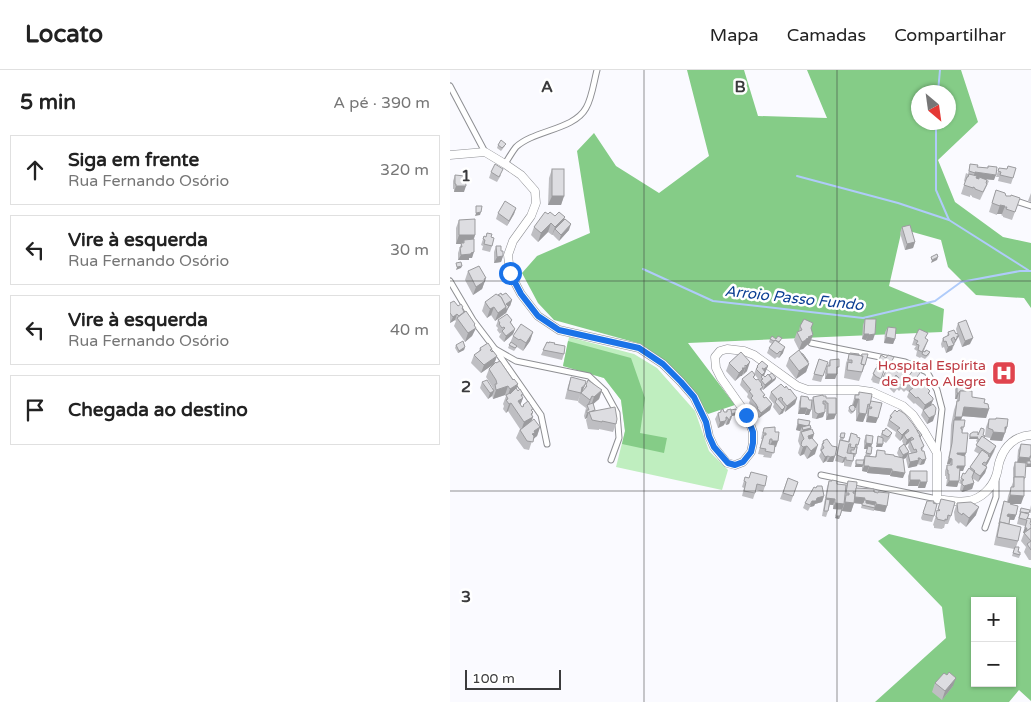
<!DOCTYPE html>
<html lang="pt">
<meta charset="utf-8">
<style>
body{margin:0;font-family:"Varela Round",sans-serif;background:#f6f6f6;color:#222}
.controls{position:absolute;right:15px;bottom:15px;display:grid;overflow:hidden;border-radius:0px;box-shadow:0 1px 4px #0004}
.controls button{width:45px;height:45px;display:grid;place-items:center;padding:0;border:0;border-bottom:1px solid #e0e0e0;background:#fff;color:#222;font:25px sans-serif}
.compass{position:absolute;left:461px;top:15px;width:45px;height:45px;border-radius:50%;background:#fff;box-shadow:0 1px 4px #0004;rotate:151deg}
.scale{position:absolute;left:15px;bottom:12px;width:96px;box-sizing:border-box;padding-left:5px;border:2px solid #3b3b3d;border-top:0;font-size:14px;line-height:18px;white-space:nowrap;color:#3b3b3d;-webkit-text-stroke:4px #fff;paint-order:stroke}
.stop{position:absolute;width:15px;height:15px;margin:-11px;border:4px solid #1a73e8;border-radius:50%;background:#fff}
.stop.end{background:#1a73e8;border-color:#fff;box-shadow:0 1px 5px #0008}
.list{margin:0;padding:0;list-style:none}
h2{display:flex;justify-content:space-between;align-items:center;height:65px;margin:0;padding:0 20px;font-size:21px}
h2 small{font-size:16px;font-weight:400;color:#767676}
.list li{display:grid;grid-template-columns:32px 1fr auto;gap:15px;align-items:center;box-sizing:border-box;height:70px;margin:0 10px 10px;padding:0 10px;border:1px solid #e0e0e0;border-radius:0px}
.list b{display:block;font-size:19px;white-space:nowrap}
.list p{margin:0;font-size:16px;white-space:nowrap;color:#767676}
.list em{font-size:16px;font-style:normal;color:#767676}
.icon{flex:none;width:28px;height:28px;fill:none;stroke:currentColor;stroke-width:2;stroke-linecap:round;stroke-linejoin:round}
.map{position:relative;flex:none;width:581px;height:632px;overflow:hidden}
header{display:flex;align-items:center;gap:30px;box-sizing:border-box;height:70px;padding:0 25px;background:#fff;border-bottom:1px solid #e0e0e0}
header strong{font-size:24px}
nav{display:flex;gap:28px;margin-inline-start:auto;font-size:18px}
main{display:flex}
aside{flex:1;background:#fff}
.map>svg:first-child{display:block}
.green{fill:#bfeebf}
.forest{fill:#85cc87;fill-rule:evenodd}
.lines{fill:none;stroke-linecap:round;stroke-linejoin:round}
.stream{stroke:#afcbfa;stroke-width:2}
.street-casing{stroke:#8e8f93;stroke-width:7}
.secondary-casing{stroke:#8e8f93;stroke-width:9}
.street{stroke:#fff;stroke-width:5}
.secondary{stroke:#fff;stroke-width:8}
.wall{fill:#bebec2;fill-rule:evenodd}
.shaded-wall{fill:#9b9b9e}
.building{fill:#dddde1;stroke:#9b9b9e;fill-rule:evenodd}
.route{stroke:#1a73e8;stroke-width:6}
.grid{fill:none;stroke:#3b3b3d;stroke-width:1;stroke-opacity:0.55}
.labels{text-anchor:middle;stroke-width:5;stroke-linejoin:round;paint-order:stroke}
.health-label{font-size:14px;fill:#be3a42;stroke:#fff;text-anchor:end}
.water-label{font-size:15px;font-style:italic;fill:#0b3e93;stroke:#fff}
.grid-label{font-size:16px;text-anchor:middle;font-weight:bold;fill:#3b3b3d;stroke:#fff;stroke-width:5;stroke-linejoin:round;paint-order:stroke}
</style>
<header>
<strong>Locato</strong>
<nav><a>Mapa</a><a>Camadas</a><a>Compartilhar</a></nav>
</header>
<main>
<aside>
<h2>5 min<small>A pé · 390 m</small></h2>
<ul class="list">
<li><svg class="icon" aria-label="ahead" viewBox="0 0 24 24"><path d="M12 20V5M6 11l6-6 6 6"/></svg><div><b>Siga em frente</b><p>Rua Fernando Osório</p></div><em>320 m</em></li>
<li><svg class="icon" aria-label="left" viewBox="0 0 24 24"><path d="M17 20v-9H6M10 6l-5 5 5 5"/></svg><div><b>Vire à esquerda</b><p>Rua Fernando Osório</p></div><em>30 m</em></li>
<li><svg class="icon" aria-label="left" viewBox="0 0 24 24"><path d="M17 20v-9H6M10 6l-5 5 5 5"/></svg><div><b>Vire à esquerda</b><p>Rua Fernando Osório</p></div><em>40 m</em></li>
<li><svg class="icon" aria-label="arrive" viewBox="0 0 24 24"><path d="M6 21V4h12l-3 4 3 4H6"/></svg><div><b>Chegada ao destino</b></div></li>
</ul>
</aside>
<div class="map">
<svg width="581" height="632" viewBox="0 0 581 632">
<rect width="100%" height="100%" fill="#fafaff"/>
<!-- green -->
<polygon class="green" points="119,267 184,284 207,298 245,341 259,381 278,400 272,420 166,397 175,361 171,330 154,308 113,296"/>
<!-- forest -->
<g class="forest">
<path d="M 237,0 L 294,0 L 308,46 L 377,48 L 357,0 L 511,0 L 528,52 L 488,90 L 505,132 L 553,167 L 581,173 L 581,238 L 574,228 L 526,225 L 498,197 L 491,170 L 452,159 L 439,216 L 494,239 L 492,262 L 238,273 L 285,335 L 258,344 L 216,292 L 191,274 L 104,250 L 88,233 L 72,203 L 87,186 L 140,163 L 127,81 L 144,63 L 166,96 L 209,123 L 259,86 ZM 468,22 L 498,22 L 498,52 L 468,52 Z"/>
<polygon points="118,271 181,288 195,328 190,363 217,368 214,383 172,374 175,361 171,330 154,308 113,296"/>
<path d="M 439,464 L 581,498 L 581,631 L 569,620 L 559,632 L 425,632 L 496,568 L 492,537 L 428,471 ZM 525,531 L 562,531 L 562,613 L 525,613 Z"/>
</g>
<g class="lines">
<!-- stream -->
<g class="stream">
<polyline points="488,22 490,0"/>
<polyline points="486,52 486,120 499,150"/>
<polyline points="347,106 448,133 499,150 578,200"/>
<polyline points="193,199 263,231 413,248 485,231 511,212 570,201 581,201"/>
</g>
<defs>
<g id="street">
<polyline points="0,16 35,82"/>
<path d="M 55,94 C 58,89 62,82 66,77 C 84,60 124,60 136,38 C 142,28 144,11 147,0"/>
<polyline points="563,130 581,136"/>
<polyline points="0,211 23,250 45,279 91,345 97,374"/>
<polyline points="361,273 455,292 477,302 487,320 492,339 487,383"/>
<polyline points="45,279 66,291 139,306 155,321 167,343 169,368 161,390"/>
<polyline points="371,405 487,429"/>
<polyline points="535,458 546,427 546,409"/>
</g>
<path id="secondary" d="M 0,85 L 35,82 L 55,94 L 71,105 L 85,121 L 86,133 L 81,146 L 63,171 L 58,185 L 60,203 L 71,224 L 88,246 L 109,260 L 189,278 L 213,294 L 231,312 L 244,327 L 256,352 L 259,366 L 264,377 L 277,393 L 285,395 L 293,392 L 301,382 L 303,373 L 303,362 L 297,345 L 271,308 L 266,298 L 265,287 L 270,281 L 277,279 L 294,281 L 304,285 L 347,316 L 358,320 L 408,320 L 422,322 L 453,336 L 463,345 L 474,361 L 487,383 L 487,429 C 497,430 509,433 518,431 C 531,429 542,418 546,406 C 548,401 548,395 550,390 C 555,375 566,366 581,365"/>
</defs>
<!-- street casing -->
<use href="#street" class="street-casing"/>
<!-- secondary casing -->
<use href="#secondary" class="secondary-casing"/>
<!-- street -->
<use href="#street" class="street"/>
<!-- secondary -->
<use href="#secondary" class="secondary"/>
</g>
<!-- wall -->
<g class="wall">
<polygon points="48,75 55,76 51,81 47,78"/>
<polygon points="520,94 527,97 538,98 538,96 544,110 535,109 539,111 530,130 522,127 522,126 520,125 520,127 511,124 515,112 514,111 516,103 518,104"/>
<polygon points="549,98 563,108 561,114 548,111 549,107 546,107"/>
<polygon points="102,99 114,126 111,135 98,135 99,108"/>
<polygon points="41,102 51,105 47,112 39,108"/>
<polygon points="5,105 14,122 4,122 4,119 3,119 3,111"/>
<polygon points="546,120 556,126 570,128 562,150 553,147 553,146 551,145 552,144 547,144 547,145 539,142"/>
<polygon points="581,123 581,132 578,131"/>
<polygon points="66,138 64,144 57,156 46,149 48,143"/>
<polygon points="105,146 115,147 114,149 119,160 109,171 103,165 102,165 98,162 88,172 81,165 84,157"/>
<polygon points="9,150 25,165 24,169 22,188 19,188 19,190 8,190 8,183 11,174 6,174 6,158"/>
<polygon points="452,157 465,172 463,178 455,180 450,163"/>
<polygon points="37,163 41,167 42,176 40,182 32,180 33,176 31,175 34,166 36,167"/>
<polygon points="46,176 51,181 53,186 51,192 44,193 44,182"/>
<polygon points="18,201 36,208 32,219 23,225 15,210"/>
<polygon points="48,225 52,225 62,230 60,236 58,237 56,243 45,251 41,245 37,248 32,241 35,232"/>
<polygon points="0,233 8,236 12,239 26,258 22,266 15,272 4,256 6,251 5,250 0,253"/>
<polygon points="415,249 423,270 416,271 416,270 412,269 413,255"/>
<polygon points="48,250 62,250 61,253 65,259 63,264 54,272 49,267 51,263 50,264 47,260 48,258 46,256"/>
<polygon points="508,253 520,274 512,277 508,266 502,280 496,283 494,277 492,278 491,274 493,268 497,266 498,262 506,264 507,263 506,259"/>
<polygon points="350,256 361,260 360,273 357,275 353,279 349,280 344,270 347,262 349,261"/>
<polygon points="438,257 445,269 443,274 434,273 435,262"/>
<polygon points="83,262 80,271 73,281 67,277 64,281 58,278 63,266"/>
<polygon points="332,268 329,273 333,283 329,288 327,287 325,289 317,283 319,278 322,274 319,272 320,269"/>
<polygon points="464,269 476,269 478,270 474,281 480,282 479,285 475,289 471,287 470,288 466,286 467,281 464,279 466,276 462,275"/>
<polygon points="97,272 104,274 114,284 112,290 91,285"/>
<polygon points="6,275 15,277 14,280 8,283 5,278"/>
<polygon points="30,278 41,281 47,286 44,294 66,319 73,328 70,335 72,337 73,335 83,342 82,345 83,347 81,351 90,357 87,366 83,368 79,380 74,379 66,368 70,359 58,341 56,343 53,339 54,336 53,334 56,326 55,325 43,329 42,325 42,326 38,329 30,318 32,312 43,319 43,318 36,307 39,299 42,295 31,303 21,293 24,285 29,281"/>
<polygon points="291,282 297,301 285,311 276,301 279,293"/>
<polygon points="400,283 409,285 415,295 409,311 394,308 396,293"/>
<polygon points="431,285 442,292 439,297 448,302 456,305 458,307 468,308 480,321 479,324 483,330 481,335 483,351 477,354 471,345 473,340 465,333 464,334 457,327 459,322 456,320 454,322 451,319 449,321 447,319 444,323 439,318 439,317 431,312 436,301 434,300 429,314 422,312 423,311 421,310"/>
<polygon points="339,288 358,292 359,294 356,302 346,309 336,296"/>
<polygon points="369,289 373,306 371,312 362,310"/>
<polygon points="380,290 387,302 385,309 375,309 375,302"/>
<path d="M 307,296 L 318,296 L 314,305 L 315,307 L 319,305 L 326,308 L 325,310 L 313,320 L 312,319 L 312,321 L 314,327 L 322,334 L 320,340 L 309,348 L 305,344 L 306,343 L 304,340 L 299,333 L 300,330 L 297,327 L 298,324 L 290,315 L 292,309 L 304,304 ZM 305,305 L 310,311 L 306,310 L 304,308 Z"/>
<polygon points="121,307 133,321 136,315 152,320 149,329 143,334 145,340 166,354 163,362 149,359 149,360 138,359 136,350 137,348 135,349 134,346 136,338 128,332 130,325 128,331 115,329 118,316"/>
<polygon points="507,314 522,327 534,333 539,339 536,348 512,346 511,350 514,357 512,363 515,386 513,401 510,401 509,411 507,417 496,416 497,409 496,409 496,406 495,406 495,401 497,395 500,395 500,394 497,394 500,379 501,355 504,340 506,334 507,329 505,329 505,319"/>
<polygon points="335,318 347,328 345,334 335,342 334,340 333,343 329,345 323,337 324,334 319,328 321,322"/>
<polygon points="409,322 421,331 426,353 416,352 417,342 413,352 406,351 406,338 405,338 404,342 401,344 398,341 400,336 402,335 405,325 408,325"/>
<polygon points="351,326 359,330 362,330 363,327 373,326 376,328 386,344 384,349 376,350 376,339 375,339 373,347 366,349 362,348 362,336 359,345 355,345 355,344 348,344 349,332"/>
<polygon points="271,340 274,342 276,342 277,340 281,340 286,345 282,346 279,354 276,355 275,353 273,356 268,358 265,349 268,343 270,343"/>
<polygon points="440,346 463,355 471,368 470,368 474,376 472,381 476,389 474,394 470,395 467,394 467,396 458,398 456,389 458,384 461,383 458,377 459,373 455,376 459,382 456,388 453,389 453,408 440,406 440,405 417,403 417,402 412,401 412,397 405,397 406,390 413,390 415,386 417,379 414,379 414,371 416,365 422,374 421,377 421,384 420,386 425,387 427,380 435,384 449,387 447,383 449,378 454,375 452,371 453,368 450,371 445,366 446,362 437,356"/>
<polygon points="348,349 359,355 361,359 364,364 363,368 365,384 357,389 354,384 350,386 348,383 350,376 348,371 350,361 346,360"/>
<polygon points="539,349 557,357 552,371 540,370 540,368 535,367 535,368 546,376 544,382 536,396 537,397 535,403 528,412 522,408 524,413 522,419 512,422 510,420 511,414 509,413 513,403 515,404 519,399 529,384 524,381 528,373 526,371 527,369 519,369 520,364 533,365 535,366 536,357"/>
<polygon points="325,357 326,377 325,377 321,388 313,387 314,385 308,384 312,369 311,369 312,364 314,358"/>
<polygon points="433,360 442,363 440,368 436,373 433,371 432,377 426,377 428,366 430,367"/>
<polygon points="391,363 394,368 393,370 398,371 401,363 407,367 408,375 406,384 405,387 404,387 401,397 394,396 394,392 392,393 385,391"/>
<polygon points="373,371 385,386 383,392 377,392 376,391 373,393 369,386 371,382 370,380"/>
<polygon points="571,374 581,375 576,397 571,434 560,434 566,445 564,450 560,450 559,454 568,471 566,477 570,485 569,488 562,486 564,479 544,475 552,437 554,431 557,432 558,426 563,412 563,398 565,392 567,393 568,380"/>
<polygon points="460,401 477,412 475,418 468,418 468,416 458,416 458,406"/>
<polygon points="301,402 315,416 313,422 306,420 303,429 292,426 294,418 292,417 295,407 299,408"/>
<polygon points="338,408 348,412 341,432 330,429"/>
<polygon points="379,411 387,414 396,415 398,411 406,418 424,422 437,436 435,442 424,440 424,441 411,438 412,434 404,433 401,442 392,441 389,449 385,448 387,439 383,439 383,435 380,435 376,447 372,446 377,417"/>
<polygon points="374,426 372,432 365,434 364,436 360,437 358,441 353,438 355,433"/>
<polygon points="491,429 501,446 498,454 495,454 494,458 493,458 492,459 484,458 484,456 483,455"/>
<polygon points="477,431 484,446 482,452 472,450 471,448"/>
<polygon points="507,433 526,445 516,457 510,452 509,454 505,450 504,442"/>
<polygon points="581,435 581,443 579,442 577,449 581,455 581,490 579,490 574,482 576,477 571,471 574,463 573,463 575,456 567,454 570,441 580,440"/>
<polygon points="497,605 503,616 492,630 482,622 485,613"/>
</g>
<!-- shaded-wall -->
<g class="shaded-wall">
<polygon points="525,102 546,105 544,110 523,108"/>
<polygon points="6,116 16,116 14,122 4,122"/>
<polygon points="102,126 114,126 111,135 98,135"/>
<polygon points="550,135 555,136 552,144 547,144"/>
<polygon points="66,138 64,144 57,156 59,151"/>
<polygon points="31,142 30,145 25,146 26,143"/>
<polygon points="115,147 112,155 105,159 102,165 105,157"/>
<polygon points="101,153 98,162 88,172 91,163"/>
<polygon points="121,154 119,160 109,171 111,165"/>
<polygon points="9,165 25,165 22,173 14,170 13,174 6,174"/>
<polygon points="465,172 463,178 455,180 457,174"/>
<polygon points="24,182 22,188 19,188 19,190 8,190 11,185"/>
<polygon points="53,186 51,192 44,193 47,187"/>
<polygon points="488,187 487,190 481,193 482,190"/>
<polygon points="12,196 11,198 6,200 7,197"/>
<polygon points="36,208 32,219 23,225 26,217"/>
<polygon points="62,230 60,236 56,239 53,245 45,251 48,243 56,234"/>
<polygon points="44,237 41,245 37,248 40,239"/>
<polygon points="59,237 56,243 53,245 55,240"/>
<polygon points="7,244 5,250 0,253 3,247"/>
<polygon points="25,254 24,259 26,258 22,266 15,272 18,263"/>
<polygon points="65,259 63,264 54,272 56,266"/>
<polygon points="83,262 80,271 73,281 76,273"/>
<polygon points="414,264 419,264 416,270 412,269"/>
<polygon points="425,264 423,270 416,271 418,265"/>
<polygon points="363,265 360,273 357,275 353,279 349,280 352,272 358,267"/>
<polygon points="507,266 509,266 506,271 503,275 502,280 496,283 498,277 503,275"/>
<polygon points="436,267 445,269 443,274 434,273"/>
<polygon points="523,268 520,274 512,277 515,271"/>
<polygon points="15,277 14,280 8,283 9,281"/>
<polygon points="335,277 333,283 329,288 331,282"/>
<polygon points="47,286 44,294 31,303 34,295"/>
<polygon points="300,292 297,301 293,305 296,296"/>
<polygon points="359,294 356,302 346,309 349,301"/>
<polygon points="318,296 313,308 311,307 314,299"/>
<polygon points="292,298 295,298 292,306 290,306 285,311 289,303"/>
<polygon points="377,304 387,304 385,309 375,309"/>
<polygon points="326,308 325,310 313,320 315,315 322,309"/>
<polygon points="68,314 65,323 57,328 60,319"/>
<polygon points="134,315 135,315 132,323 131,323 130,325 132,317"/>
<polygon points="58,316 55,325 43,329 46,320"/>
<polygon points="152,320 149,329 141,336 144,327"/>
<polygon points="44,321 42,326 38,329 40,323"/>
<polygon points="507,323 509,323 507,329 505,329"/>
<polygon points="73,324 71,329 73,328 70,336 65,340 71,325"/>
<polygon points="142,326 139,335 137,336"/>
<polygon points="347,328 345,334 335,342 337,336"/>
<polygon points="405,329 409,329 406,338 402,338"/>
<polygon points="483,330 481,335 473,341 475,335"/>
<polygon points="61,333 58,341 56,343 59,334"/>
<polygon points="322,334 320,340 309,348 311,343"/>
<polygon points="335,337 333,343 329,345 332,340"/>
<polygon points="514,337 539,339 536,348 511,346"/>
<polygon points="350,338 357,338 355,344 348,344"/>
<polygon points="357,339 361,340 359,345 355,345"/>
<polygon points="83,342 81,348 83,347 80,355 71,361 74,352 81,344"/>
<polygon points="139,342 137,348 135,349 137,343"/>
<polygon points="287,342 286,345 282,346 279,354 276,355 280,344"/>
<polygon points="375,342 373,347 366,349 368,344"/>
<polygon points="409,343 416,344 413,352 406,351"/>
<polygon points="378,344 386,344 384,349 376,350"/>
<polygon points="485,345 483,351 477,354 479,348"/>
<polygon points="418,346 428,348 426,353 416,352"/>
<polygon points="276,347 277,347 274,355 268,358 270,352"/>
<polygon points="505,347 512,347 509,356 504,350"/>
<polygon points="348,354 359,356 361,358 358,366 352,364 353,360 352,357 350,361 346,360"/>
<polygon points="90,357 87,366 80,372 84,361"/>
<polygon points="555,357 557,357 552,371 540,370 543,362"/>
<polygon points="458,359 456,364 454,365 453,368 450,371 452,365"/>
<polygon points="364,364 361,372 355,375 358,366"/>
<polygon points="462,367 460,372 460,371 459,373 455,376 457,370"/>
<polygon points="520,367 528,367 527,369 519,369"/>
<polygon points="322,371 328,371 326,377 320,376"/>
<polygon points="416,373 422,374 420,379 414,379"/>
<polygon points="427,374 433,374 432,377 426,377"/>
<polygon points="368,375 365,384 357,389 361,381"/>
<polygon points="357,376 354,384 350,386 353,377"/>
<polygon points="546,376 538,393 534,399 540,384"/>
<polygon points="459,382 456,388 451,390 453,385"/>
<polygon points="507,383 516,383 514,389 505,388"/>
<polygon points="378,386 376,391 373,393 375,387"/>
<polygon points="385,386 383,392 377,392 380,387"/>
<polygon points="581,386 580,392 577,391 576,394 567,393 569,387"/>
<polygon points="396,387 394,392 392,393 394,388"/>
<polygon points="470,388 467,396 458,398 460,392"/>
<polygon points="499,388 502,389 500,394 497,394"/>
<polygon points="476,389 474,394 470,395 472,390"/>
<polygon points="406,394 413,395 412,397 405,397"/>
<polygon points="577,394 581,394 581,397 576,397"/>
<polygon points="414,396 419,396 417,402 412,401"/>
<polygon points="507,396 515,396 513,401 505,401"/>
<polygon points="419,397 442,399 440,405 417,403"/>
<polygon points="537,397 535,403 528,412 530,406"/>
<polygon points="442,401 455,403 453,408 440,406"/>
<polygon points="460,410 470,410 468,416 458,416"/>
<polygon points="499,411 509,411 507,417 496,416"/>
<polygon points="470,412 477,412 475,418 468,418"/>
<polygon points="524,413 522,419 512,422 514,416"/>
<polygon points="560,425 574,426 571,434 557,434"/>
<polygon points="374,426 372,432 365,434 364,436 360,437 362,431 367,428"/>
<polygon points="404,427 415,428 413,434 402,433"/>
<polygon points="376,428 385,429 383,435 375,434 376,429 374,434"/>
<polygon points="414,430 426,432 424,438 413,435"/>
<polygon points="395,432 404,433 401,442 392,441"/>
<polygon points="385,433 394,434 392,440 383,439"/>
<polygon points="426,434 437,436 435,442 424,440"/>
<polygon points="529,437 526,445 516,457 519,448"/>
<polygon points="558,444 566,445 564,450 555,449"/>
<polygon points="386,446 390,446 389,449 385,448"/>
<polygon points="575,458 577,458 575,463 573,463"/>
<polygon points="506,608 503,616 492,630 495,621"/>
</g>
<!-- building -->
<g class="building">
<polygon points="51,70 56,74 52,78 48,75"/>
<polygon points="45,94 53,99 49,107 41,102"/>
<polygon points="520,94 528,95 527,97 538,98 538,96 547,97 546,105 525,102 525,103 519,101"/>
<polygon points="558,96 566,98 563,108 550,105 551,102 548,101 549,98 557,99"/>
<rect x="102" y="99" width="12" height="27"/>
<polygon points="519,104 527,106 526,108 529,109 529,107 537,110 536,113 537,114 533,122 525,119 525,118 523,117 523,118 514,115 517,107 518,107"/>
<polygon points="5,105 15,106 16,116 6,116 6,114 5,114"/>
<polygon points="546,120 555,123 556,126 561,126 561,125 570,128 565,142 556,139 557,137 554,137 555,136 550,135 550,136 542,133"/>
<polygon points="55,131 66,138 59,151 48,143"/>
<polygon points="26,136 32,136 31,142 26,143"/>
<polygon points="95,142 98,144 100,142 105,146 109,142 115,147 105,157 101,153 91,163 84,157"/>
<polygon points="25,149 25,165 9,165 9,150"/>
<polygon points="115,149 121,154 111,165 105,159"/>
<polygon points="460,155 465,172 457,174 452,157"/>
<polygon points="37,163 42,164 41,167 44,168 42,176 34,174 35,170 33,169 34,166 36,167"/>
<polygon points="24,169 24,182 21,183 21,184 11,185 10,177 12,177 11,173 14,173 14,170"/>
<polygon points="46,176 51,176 51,181 53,181 53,186 47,187"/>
<polygon points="487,184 488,187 482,190 481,187"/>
<polygon points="11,192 12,196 7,197 6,193"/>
<polygon points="29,196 36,208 34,209 35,211 26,217 18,201"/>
<polygon points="51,223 52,225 56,223 62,230 56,234 59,237 55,240 56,237 51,227 48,225"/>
<polygon points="46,224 51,227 56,237 48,243 44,237 40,239 35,232"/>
<polygon points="4,231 8,236 11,234 13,237 12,238 14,242 9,246 7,244 3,247 0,243 0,233"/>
<polygon points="16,241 25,254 24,255 26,258 18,263 7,248"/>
<polygon points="57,244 62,250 60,252 65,259 56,266 52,261 55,258 54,257 52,258 49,254 50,253 48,250"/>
<polygon points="354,249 363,253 361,258 363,265 358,267 359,268 356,269 356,270 352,272 347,262 352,260 350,256"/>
<polygon points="415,249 426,249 425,264 418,265 419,264 414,264"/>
<polygon points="516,250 523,268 515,271 508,253"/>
<polygon points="71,254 83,262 76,273 70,269 69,270 63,266"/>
<polygon points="438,257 446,258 445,269 436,267"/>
<polygon points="469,259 478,263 475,268 478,270 472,282 468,280 469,275 466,274 468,271 464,269"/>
<polygon points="504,260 506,264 507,263 509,266 507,266 507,268 505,270 504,267 501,269 504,275 498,277 496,271 494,272 493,268 499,265 498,262"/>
<polygon points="322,266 326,269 328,266 332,268 329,272 325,270 324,271 320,269"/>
<polygon points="325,270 335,277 331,282 330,281 327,284 319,278"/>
<polygon points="13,271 15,277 9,281 6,275"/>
<polygon points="61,272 67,276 65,278 59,275"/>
<polygon points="97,272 99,273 99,272 105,273 104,274 115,276 114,284 93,280"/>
<polygon points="38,273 42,279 40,280 42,282 43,281 47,286 34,295 24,285 31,280 30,278"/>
<polygon points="349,280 359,294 349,301 339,288"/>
<polygon points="476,280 480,282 476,286 472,284 473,281 475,282"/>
<polygon points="291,282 300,292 296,296 295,295 295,298 292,298 293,299 289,303 279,293"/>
<polygon points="351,283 353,284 358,291 358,292"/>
<polygon points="400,283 409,284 409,285 399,284"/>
<polygon points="399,284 413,286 411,294 414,295 412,302 397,300 398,292 402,293 402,290 398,290"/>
<polygon points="412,284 418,284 415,295 411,294 413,286 411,286"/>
<polygon points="431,285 436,288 438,285 444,287 439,296 436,295 431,309 425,306 425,305 423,304 426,298 428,299 429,295 427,295"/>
<polygon points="369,289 378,292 373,306 364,304"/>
<polygon points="389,289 389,297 387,297 387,304 377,304 377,296 380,296 380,290"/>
<polygon points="50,291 63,310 64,309 68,314 60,319 58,316 46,320 45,314 47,314 46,310 39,299 46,292 46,293"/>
<polygon points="312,291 318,296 314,299 312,298 315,302 312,305 306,299 308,297 307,296"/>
<path d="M 438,297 L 448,302 L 450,299 L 458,307 L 464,299 L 470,303 L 467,307 L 470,310 L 472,308 L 477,311 L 479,316 L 477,318 L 480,321 L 478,323 L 483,328 L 483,330 L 475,335 L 468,327 L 466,328 L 459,321 L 463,318 L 458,314 L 456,316 L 453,313 L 451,315 L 449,314 L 446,317 L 441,312 L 442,312 L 433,307 ZM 446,305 L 449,308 L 447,310 L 444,308 Z"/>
<polygon points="451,298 457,303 456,304 451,300"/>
<polygon points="302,301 305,305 303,307 306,310 308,309 312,314 311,315 313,317 310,319 315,325 313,326 314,328 316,327 322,334 311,343 307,338 308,338 306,334 301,328 303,326 299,321 301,320 292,309"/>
<polygon points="322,303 326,308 321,311 322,309 319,305"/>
<polygon points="318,304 322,309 315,315 311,310 313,309 311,307 313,305 315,307"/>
<polygon points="121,307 136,311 135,315 134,315 134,317 132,317 131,323 118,320"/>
<polygon points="37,310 44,321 40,323 32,312"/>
<polygon points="138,310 152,320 144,327 142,326 140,330 131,323 137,316 136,315"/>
<polygon points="515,313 515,321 510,321 509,323 507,323 507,314"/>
<polygon points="331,314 335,318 336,316 339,320 340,319 347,328 337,336 332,330 333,329 331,327 328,329 335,337 332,340 325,332 327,329 321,322"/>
<polygon points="66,318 68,321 70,319 73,324 71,325 73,328 68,331 72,337 74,336 73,335 78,331 83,339 81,340 83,342 81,344 83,347 74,352 61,333 59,334 56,330 58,329 56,325 60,323 60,324"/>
<polygon points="510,321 522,321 522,327 535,329 534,333 538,334 539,339 514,337 512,347 505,347 507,331 509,331"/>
<polygon points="409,322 422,324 420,335 418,334 416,344 409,343 409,329 405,329 405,325 409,325"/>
<polygon points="373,325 373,326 376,326 376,328 386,328 386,344 378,344 378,333 376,333 376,331 373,331 373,334 375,334 375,342 368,344 365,342 363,327"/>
<polygon points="351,326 358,327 359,330 362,330 361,340 357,339 357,338 350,338"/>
<polygon points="421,331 432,333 428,348 418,346 419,338 421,339 422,337 419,337"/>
<polygon points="143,333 145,340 137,343 137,340 139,340 137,335"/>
<polygon points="483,334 486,338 485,345 479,348 473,340"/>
<polygon points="403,335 405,337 405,340 402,342 399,338 400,336"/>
<polygon points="165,337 167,349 166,354 152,351 152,352 142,350 139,342"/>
<polygon points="273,339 274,342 277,342 277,340 281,339 282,346 280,347 281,349 278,349 277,347 276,347 276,350 275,351 270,352 268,343 271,342 271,340"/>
<polygon points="286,339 287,342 282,344 281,340"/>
<polygon points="445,340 447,342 449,340 455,344 463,354 470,365 469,365 474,376 471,378 472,381 474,381 476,389 472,390 470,388 468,388 469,390 460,392 458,384 467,382 466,379 464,380 460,371 464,369 462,367 457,370 454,365 459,361 458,359 452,365 447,360 450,358 439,350 442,347 440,346"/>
<polygon points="546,348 558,349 557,357 555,357 555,363 543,362 543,360 538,358 539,349 546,349"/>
<polygon points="84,349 90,357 84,361 85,363 82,364 84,366 83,372 77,371 70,360"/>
<polygon points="348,349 360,351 359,355 357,356 348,354"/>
<polygon points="504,350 515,350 514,357 511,357 511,359 512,359 512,363 518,363 516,383 507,383 507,384 515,386 515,396 507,396 507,398 510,398 509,411 499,411 499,404 498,404 498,400 497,400 497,395 502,395 502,389 499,388 502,373"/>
<polygon points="360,355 361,358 353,360 352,357"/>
<polygon points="325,357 325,362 329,362 328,371 322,371 322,369 320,369 319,374 325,375 324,383 315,381 316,379 310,378 314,365 316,365 316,363 313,363 314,358"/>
<polygon points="436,358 442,363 438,367 432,364 433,360 434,361"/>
<polygon points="531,358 534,359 534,361 533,365 535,366 534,368 532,366 530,370 527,368 528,367 520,367 520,364 523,362 528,362 528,365"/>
<polygon points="362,359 364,364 358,366 359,369 362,368 368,375 361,381 357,376 353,377 351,375 352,371 354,369 351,362"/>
<polygon points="468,360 472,365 470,367 470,365 467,361"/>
<polygon points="391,363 395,363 394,368 390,367"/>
<polygon points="401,363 407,365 407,367 410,368 408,375 406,374 405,378 400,377 401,374 399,374 397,383 404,384 403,391 396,390 396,387 394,388 387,385 390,370 399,372"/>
<polygon points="416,365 423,366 422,374 416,373"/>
<polygon points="428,366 433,368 433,374 427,374"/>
<polygon points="532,366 546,376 540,384 526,375"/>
<polygon points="377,369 382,376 387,377 385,386 380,387 378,386 375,387 371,380 374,378 372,374 374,373 373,371"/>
<polygon points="454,374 459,382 453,385 449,378"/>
<polygon points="571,374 581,375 581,386 580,386 580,388 569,387"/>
<polygon points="418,376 422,377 421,384 416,383"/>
<polygon points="405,377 407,377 406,384 401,383 401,380 404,380"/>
<polygon points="427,380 435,381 435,384 444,385 444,386 453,388 455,403 442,401 442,399 419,397 419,396 414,396 415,386 426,387"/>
<polygon points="532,380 539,385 538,386 540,387 536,393 534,392 532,394 537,397 530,406 524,402 522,407 524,413 514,416 512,414 512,411 514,410 511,408 513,403 515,404 519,398 524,402 525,401 520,397"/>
<polygon points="406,390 414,390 413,395 406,394"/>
<rect x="577" y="391" width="4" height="3"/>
<polygon points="565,392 576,393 575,408 574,408 574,407 565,407"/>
<polygon points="460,401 477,401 477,412 470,412 470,410 460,410"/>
<polygon points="301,402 317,406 315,416 307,414 305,423 294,421 296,412 294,411 295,407 299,408"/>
<polygon points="564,407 574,407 574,426 560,425 561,417 564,417"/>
<polygon points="338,408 348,412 343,426 333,423"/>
<polygon points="382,410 387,411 387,414 396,415 394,434 385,433 385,429 376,428 379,411 382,411"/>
<polygon points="398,411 407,412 406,422 403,422 403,423 405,424 404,433 395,432 396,425 399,425 399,423 396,423"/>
<polygon points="367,416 372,416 374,426 367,428 366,431 362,431 360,435 355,433 364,417 366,418"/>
<polygon points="406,418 424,419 424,422 428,423 428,422 439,423 437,436 426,434 426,432 414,430 415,428 405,427"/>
<polygon points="376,429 380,430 378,441 374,441"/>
<polygon points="491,429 505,432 501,446 498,445 497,450 495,449 495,451 487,449 487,447 486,447 487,440 489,441 490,440 488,439"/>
<polygon points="414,430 416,430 416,433 425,435 425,438 412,435 412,433 413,433"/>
<polygon points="477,431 484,431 483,433 487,434 484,446 474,444 473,443"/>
<polygon points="554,431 561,433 560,434 568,436 566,445 558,444 557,446 560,447 559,454 550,452 550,454 549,454"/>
<polygon points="521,432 529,437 519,448 513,443 512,445 508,442 507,433"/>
<polygon points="571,438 580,440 579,443 570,442"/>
<polygon points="387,439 392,439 390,446 386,446"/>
<polygon points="571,442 579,444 577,449 577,448 581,449 580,454 581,455 581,458 578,460 576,460 577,458 575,458 577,450 569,448"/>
<polygon points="550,452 571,457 568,471 547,467"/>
<polygon points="581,458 581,480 577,474 581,471 574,463"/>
<polygon points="565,477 569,477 568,482 570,482 570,485 563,483"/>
<polygon points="499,602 506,608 495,621 485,613 494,603 497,605"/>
</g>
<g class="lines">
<!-- route -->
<polyline class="route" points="60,203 71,224 88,246 109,260 189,278 213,294 231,312 244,327 256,352 259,366 264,377 278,393 285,395 293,392 301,382 303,373 303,362 296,345"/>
</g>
<!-- grid -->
<path class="grid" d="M 194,0 L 194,632M 387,0 L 387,632M 0,211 L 581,211M 0,421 L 581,421"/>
<!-- icons -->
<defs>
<symbol id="hospital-square" viewBox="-11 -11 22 22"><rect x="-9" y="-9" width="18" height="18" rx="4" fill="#e0444e" stroke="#fff"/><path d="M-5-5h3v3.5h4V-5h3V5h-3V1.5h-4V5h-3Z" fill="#fff"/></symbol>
</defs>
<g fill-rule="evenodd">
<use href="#hospital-square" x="540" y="289" width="28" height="28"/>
</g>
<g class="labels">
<!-- health labels -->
<g class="health-label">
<text x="536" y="300">Hospital Espírita<tspan x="536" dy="16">de Porto Alegre</tspan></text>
</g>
<!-- water labels -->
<g class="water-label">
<text transform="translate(344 228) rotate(6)" y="5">Arroio Passo Fundo</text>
</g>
</g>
<g class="grid-label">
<text x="97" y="22">A</text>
<text x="290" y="22">B</text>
<text x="16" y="111">1</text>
<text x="16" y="322">2</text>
<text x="16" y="532">3</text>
</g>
</svg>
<div class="controls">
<button>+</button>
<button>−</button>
</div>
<svg class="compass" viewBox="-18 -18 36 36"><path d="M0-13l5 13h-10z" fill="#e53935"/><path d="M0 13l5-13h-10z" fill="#767676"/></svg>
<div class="scale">100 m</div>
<div class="stop" style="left:60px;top:203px"></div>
<div class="stop end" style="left:296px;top:345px"></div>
</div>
</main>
